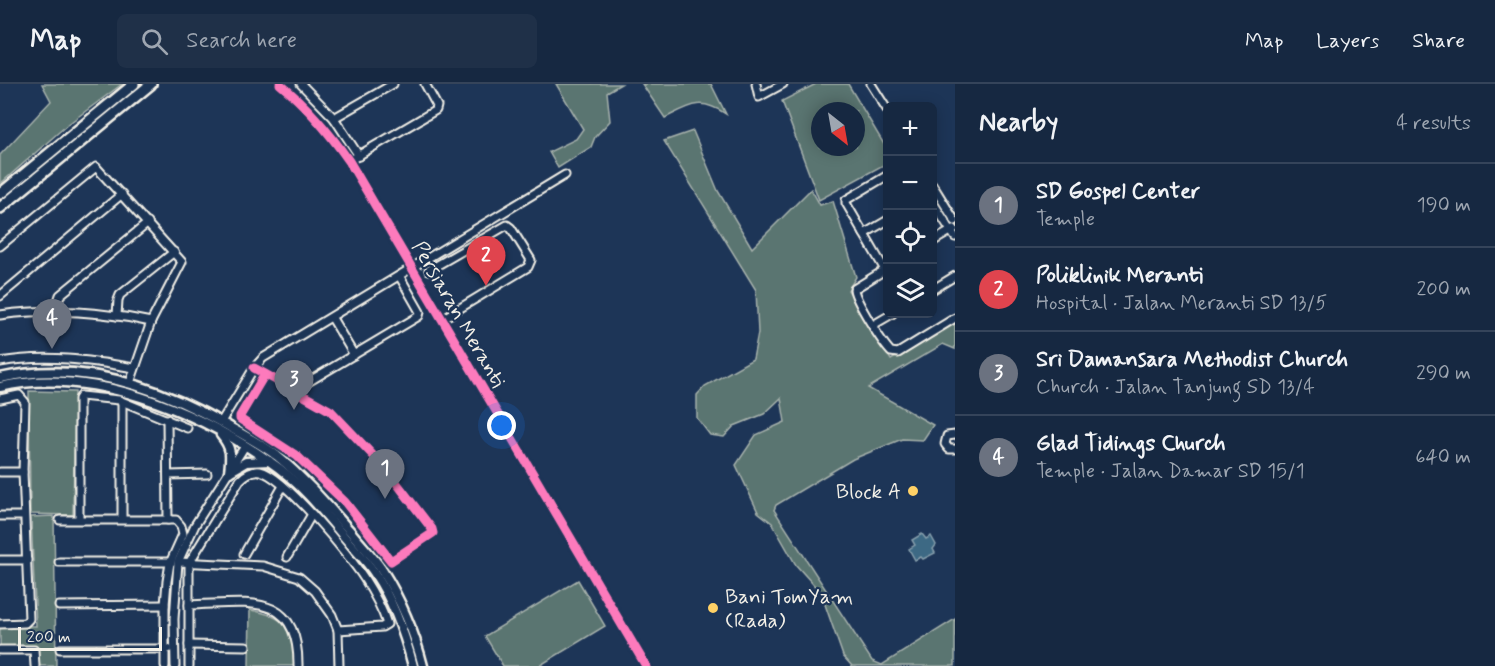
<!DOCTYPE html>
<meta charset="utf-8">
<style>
body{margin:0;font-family:Mynerve,sans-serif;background:#1f3048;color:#f1f3f6}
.controls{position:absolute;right:18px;top:18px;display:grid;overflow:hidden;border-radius:9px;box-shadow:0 3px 15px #0003}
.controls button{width:54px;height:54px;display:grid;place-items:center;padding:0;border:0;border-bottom:2px solid #35445a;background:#162841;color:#f1f3f6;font:30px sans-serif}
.compass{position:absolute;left:811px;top:18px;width:54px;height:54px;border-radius:50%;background:#162841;box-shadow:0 3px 15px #0003;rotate:149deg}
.scale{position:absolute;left:18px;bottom:15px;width:144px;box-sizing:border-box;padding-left:6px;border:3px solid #f4f1e8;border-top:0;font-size:16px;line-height:21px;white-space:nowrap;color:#f4f1e8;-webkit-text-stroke:4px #1d3557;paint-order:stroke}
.you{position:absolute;left:502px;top:342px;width:21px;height:21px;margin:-15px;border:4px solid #fff;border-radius:50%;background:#1a73e8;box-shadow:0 0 0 9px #1a73e833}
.badge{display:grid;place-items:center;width:39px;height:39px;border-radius:50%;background:#db2777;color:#fff;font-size:20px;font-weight:700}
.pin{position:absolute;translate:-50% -50px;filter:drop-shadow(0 2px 3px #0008)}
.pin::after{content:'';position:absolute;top:32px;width:21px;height:18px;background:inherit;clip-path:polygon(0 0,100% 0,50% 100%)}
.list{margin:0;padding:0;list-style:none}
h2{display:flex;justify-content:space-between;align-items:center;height:78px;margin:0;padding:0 24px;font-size:26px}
h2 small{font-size:20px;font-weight:400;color:#9ea6b1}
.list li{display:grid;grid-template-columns:39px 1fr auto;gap:18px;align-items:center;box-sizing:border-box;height:84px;padding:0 24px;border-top:2px solid #35445a}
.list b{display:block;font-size:22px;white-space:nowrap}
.list p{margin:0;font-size:20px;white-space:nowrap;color:#9ea6b1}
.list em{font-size:20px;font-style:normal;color:#9ea6b1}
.icon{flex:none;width:33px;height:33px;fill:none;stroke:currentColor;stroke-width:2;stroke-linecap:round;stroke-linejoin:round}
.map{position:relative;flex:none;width:955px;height:582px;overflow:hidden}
header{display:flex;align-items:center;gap:36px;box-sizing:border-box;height:84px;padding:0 30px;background:#162841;border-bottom:2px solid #35445a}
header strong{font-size:28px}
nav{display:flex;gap:33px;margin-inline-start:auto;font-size:21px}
.search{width:420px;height:54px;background:#1f3048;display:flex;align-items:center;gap:15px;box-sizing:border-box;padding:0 21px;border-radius:9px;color:#9ea6b1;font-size:22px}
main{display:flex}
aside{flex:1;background:#162841}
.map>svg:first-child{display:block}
.green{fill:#5a7471;stroke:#a7b2ac;stroke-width:1.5;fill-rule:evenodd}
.water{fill:#3e6984;stroke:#879fac;stroke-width:1.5}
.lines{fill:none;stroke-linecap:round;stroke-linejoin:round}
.minor-casing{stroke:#f4f1e8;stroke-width:11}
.major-casing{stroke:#f4f1e8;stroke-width:13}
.highway-casing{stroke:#f4f1e8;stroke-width:14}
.minor{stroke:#1d3557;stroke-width:7}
.major{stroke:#1d3557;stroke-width:8}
.highway{stroke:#1d3557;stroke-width:9}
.cycleway-casing{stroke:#1d3557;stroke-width:13}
.cycleway{stroke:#fd7abc;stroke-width:9}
.poi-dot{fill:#ffd166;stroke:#1d3557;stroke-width:2}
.labels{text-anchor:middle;stroke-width:4.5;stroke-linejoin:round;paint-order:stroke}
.street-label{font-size:21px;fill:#f4f1e8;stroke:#1d3557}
.poi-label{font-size:21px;fill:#f4f1e8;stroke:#1d3557;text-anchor:end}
</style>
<header>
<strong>Map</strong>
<div class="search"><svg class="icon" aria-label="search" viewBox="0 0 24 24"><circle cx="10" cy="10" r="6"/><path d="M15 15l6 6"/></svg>Search here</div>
<nav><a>Map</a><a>Layers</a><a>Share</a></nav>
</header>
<main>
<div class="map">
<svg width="955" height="582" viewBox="0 0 955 582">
<rect width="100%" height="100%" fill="#1d3557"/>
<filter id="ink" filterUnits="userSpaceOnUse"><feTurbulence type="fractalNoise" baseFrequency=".0167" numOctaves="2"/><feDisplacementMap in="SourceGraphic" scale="12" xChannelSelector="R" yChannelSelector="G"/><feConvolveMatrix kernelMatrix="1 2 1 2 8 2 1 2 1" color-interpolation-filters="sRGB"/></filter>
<g filter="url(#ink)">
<!-- green -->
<g class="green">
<polygon points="42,0 122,0 67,41 0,100 0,71 51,17"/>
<polygon points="556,0 621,0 607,8 610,37 595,53 591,63 558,84 549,68 576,55 583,45"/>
<path d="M 642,0 L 711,0 L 726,30 C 700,13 691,21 665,34 Z"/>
<path d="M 816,0 L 848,0 L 888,67 L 887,79 L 819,116 L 782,17 ZM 820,27 L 856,27 L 856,63 L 820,63 Z"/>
<polygon points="693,47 718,107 752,164 811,105 820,121 833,117 856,193 848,206 891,276 955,238 955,265 943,260 868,304 933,341 923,356 902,355 853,375 776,421 774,426 872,577 882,581 955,535 955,582 852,582 843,572 821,509 796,481 772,439 758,428 736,381 756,351 785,338 781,314 764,330 734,342 724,353 710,351 697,334 697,311 705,302 753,275 758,249 756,206 664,57"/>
<polygon points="29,307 75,308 73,431 30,430"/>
<polygon points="54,432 56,582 37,582 37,564 0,564 0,542 36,542 31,433"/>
<polygon points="578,496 605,542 539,582 503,582 485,552"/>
<path d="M 250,526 C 287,532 294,545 294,582 L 249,582 Z"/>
</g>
<!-- water -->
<polygon class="water" points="922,450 926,455 931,452 936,461 933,465 935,469 923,475 921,473 915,476 909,465 915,461 912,456"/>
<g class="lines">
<defs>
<g id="minor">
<path d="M 280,0 C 308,23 329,48 349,77 L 646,582"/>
<polyline points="301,0 334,34 359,72"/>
<polyline points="756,0 759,13 783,0"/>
<polyline points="871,0 888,27"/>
<polyline points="334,34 393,0"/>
<polyline points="349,77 436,26 437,22 425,0"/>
<polyline points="932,100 955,137"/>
<polyline points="932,117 955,153"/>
<polyline points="864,150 888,136"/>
<polyline points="932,158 954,145"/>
<polyline points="0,162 96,83 182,178 151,238 130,299"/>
<path d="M 888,184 L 854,205 C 855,216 882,259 891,268 L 898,269 L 955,234"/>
<polyline points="429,186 507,141 511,144 531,176 528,183 442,235"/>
<polyline points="885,186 846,119 846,116 888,91"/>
<polyline points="932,206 955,192"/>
<polyline points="0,212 122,110"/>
<polyline points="58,227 58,217 60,211 148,139"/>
<path d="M 0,231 C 51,224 100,227 151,238"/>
<polyline points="117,232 118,216 120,211 174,168"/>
<polyline points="332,234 354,271"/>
<polyline points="873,241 892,230"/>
<path d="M 0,278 C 46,270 89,276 134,284"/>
<polyline points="254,284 265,290 331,327 385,384 432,445 433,449 391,477 345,418 297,372 240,335 240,332 265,290"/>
<polyline points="303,301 419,232 420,228 400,193"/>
<polyline points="0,315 19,311 25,318 23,388 29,535 25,539 0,540"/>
<polyline points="167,335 168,436"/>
<polyline points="221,338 254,284 263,274 565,91"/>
<polyline points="955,351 947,352 945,360 949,365 955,365"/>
<polyline points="0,388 23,388"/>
<polyline points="168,391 207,390"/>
<polyline points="0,432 24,432"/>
<polyline points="79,434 79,315 81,312 119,316 187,344"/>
<polyline points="122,435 122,318"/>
<polyline points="60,436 176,436 181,442 183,450 170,479 167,497 165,521 165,582"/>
<polyline points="244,470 283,402"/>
<polyline points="287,473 312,430"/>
<polyline points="0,476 27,476"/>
<polyline points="59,478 171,478"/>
<polyline points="178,478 263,482 299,493 315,507 332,531 338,546 339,582"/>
<path d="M 189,521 C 245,520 299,505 298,582"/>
<polyline points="59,522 165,521"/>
<polyline points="189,561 246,562"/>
<polyline points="60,565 168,565"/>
<polyline points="0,566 34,566 35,582"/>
<polyline points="175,582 174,535 178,478 195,441 245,362"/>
<path d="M 189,582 L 189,479 L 240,396 C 245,391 253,386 260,387 C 284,392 350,472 364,494 C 373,508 382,524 387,540 L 382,543 L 338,546"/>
</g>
<g id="major">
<path d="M 0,294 C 79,276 158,302 226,341 C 243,351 261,360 277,372 C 304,394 327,421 350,447 C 360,460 373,472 382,486 C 400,514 415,550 423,582"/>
<path d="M 0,303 C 91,282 195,326 269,377 C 299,397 323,427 346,455 C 355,466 367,477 375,490 C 393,517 405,551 413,582"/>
<path d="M 221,351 C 232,364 231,372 229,388"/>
<polyline points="229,388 246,378 269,377"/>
</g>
<g id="highway">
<polyline points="0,110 134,0"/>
<polyline points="0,124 151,0"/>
</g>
</defs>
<!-- minor casing -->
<use href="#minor" class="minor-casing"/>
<!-- major casing -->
<use href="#major" class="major-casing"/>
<!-- highway casing -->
<use href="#highway" class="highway-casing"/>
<!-- minor -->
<use href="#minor" class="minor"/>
<!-- major -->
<use href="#major" class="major"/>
<!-- highway -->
<use href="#highway" class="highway"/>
<defs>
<g id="cycleway">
<path d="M 280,0 C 308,23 329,48 349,77 L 646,582"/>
<polyline points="254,284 265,290 331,327 385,384 432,445 433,449 391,477 345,418 297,372 240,335 240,332 265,290"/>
</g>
</defs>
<!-- cycleway casing -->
<use href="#cycleway" class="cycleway-casing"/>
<!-- cycleway -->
<use href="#cycleway" class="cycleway"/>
</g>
</g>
<!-- markers -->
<g class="poi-dot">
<circle cx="913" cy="407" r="6"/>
<circle cx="713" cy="524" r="6"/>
</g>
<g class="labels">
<!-- street labels -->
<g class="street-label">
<text transform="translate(459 230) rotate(60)" y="7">Persiaran Meranti</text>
</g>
<!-- poi labels -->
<g class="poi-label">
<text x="901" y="414">Block A</text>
<text x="725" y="519" text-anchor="start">Bani TomYam<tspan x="725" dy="24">(Rada)</tspan></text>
</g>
</g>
</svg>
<div class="controls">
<button>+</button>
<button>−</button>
<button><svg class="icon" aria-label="locate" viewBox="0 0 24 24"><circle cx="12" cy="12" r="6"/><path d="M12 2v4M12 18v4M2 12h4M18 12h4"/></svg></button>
<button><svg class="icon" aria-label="layers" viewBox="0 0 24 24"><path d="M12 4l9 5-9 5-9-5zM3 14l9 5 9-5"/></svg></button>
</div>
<svg class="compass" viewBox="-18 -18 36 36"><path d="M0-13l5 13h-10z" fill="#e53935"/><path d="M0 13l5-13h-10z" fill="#9ea6b1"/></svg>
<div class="scale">200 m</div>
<div class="you"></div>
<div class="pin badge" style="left:385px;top:415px;background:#6b7280">1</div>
<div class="pin badge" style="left:486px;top:202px;background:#e0444e">2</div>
<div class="pin badge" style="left:294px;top:326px;background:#6b7280">3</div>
<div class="pin badge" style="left:52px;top:265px;background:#6b7280">4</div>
</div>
<aside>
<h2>Nearby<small>4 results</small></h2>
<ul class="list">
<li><span class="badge" style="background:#6b7280">1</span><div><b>SD Gospel Center</b><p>Temple</p></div><em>190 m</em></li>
<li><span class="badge" style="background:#e0444e">2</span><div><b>Poliklinik Meranti</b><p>Hospital · Jalan Meranti SD 13/5</p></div><em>200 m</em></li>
<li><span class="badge" style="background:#6b7280">3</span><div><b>Sri Damansara Methodist Church</b><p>Church · Jalan Tanjung SD 13/4</p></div><em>290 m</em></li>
<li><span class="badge" style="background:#6b7280">4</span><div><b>Glad Tidings Church</b><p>Temple · Jalan Damar SD 15/1</p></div><em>640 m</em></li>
</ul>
</aside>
</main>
